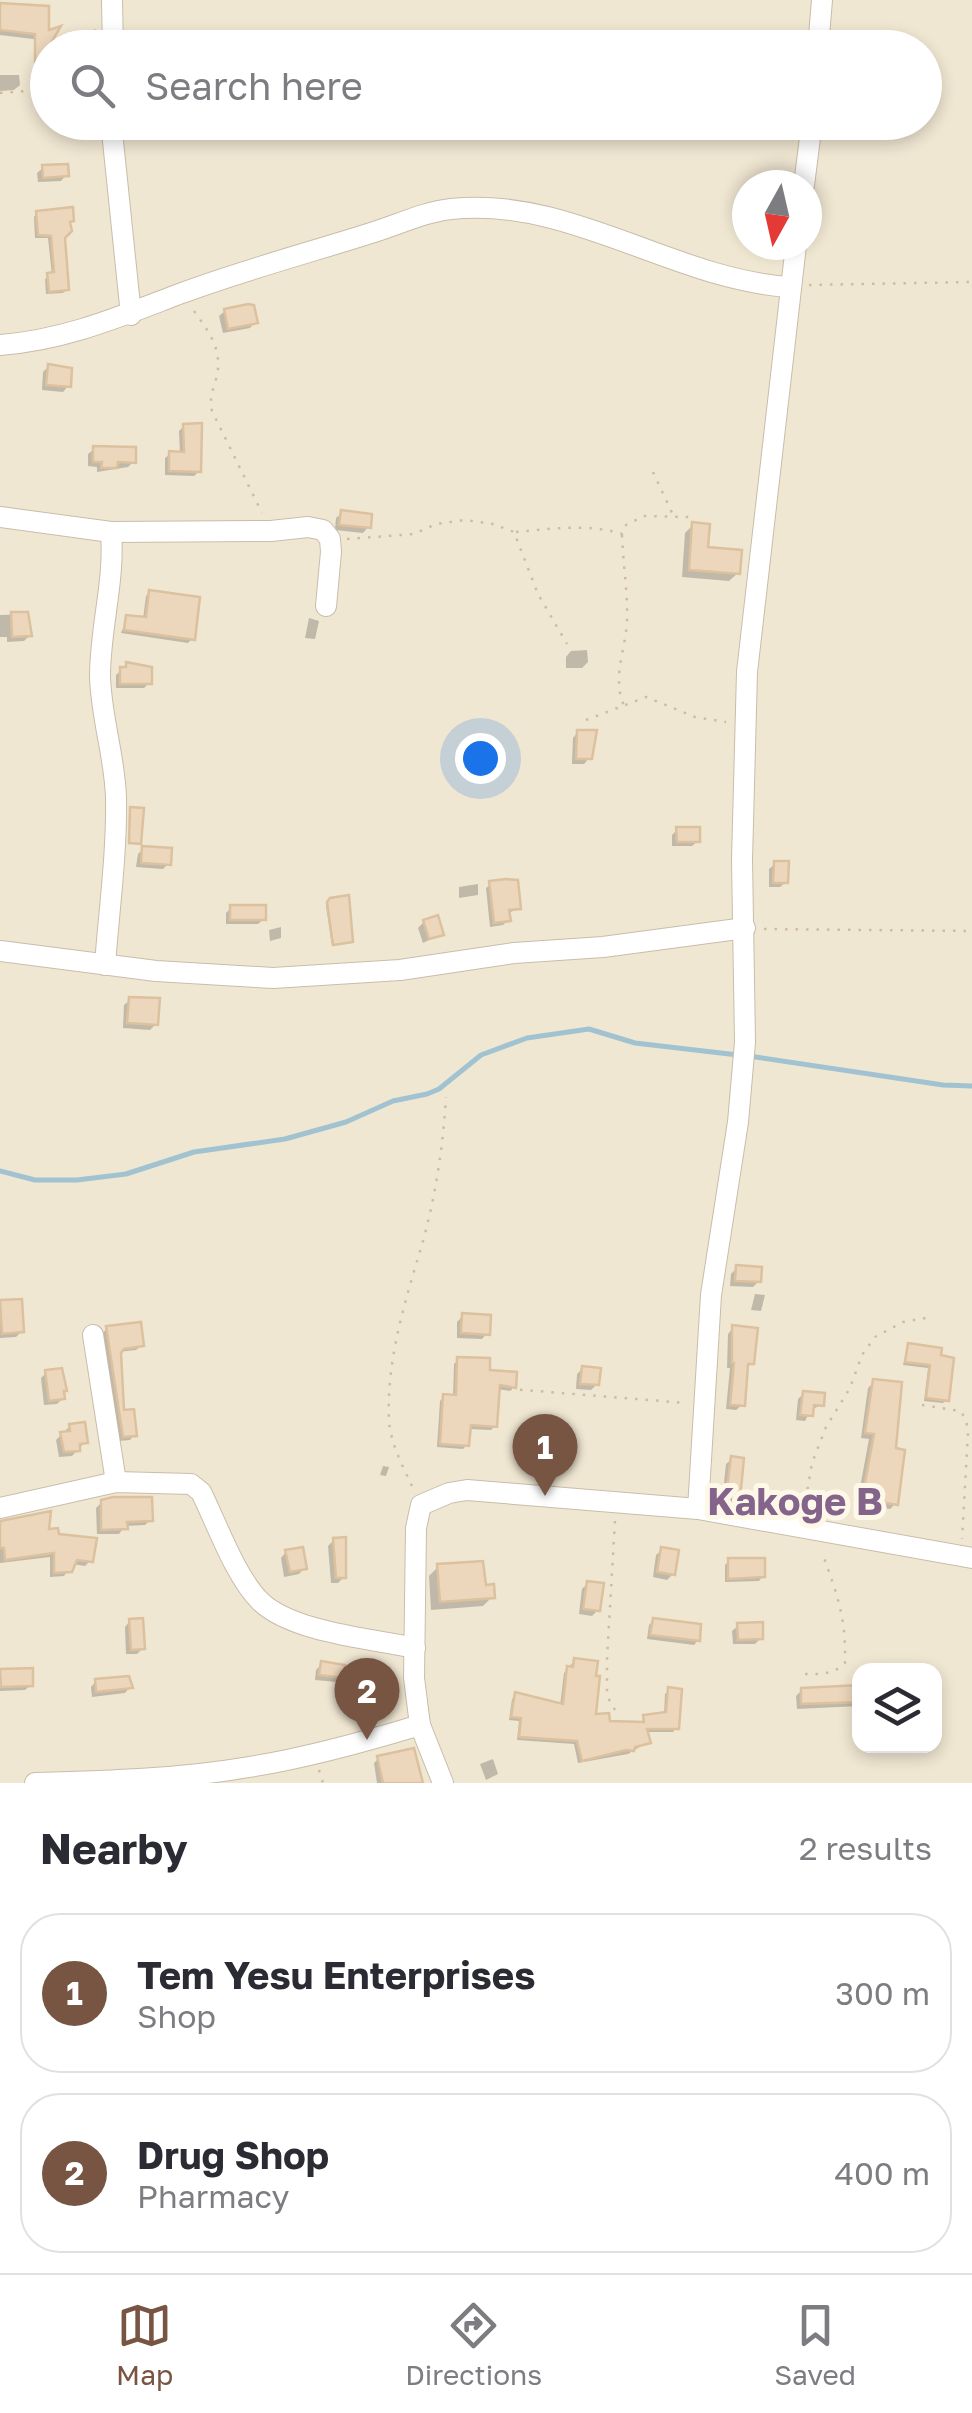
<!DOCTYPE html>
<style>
body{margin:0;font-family:"Golos Text",sans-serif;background:#f7f7f7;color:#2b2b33}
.controls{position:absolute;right:30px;bottom:30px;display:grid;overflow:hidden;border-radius:20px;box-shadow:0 5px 15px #0003}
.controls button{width:90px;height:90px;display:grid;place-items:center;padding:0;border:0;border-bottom:2px solid #e1e1e2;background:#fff;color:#2b2b33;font:50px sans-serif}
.compass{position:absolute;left:732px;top:170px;width:90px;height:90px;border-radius:50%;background:#fff;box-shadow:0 5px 15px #0003;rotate:188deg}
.you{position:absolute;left:480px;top:758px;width:35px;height:35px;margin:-25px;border:8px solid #fff;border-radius:50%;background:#1a73e8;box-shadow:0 0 0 15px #1a73e833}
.badge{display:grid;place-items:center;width:65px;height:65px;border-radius:50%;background:#785442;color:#fff;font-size:32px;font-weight:700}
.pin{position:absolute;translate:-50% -82px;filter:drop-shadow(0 2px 5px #0008)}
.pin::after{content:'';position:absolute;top:52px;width:35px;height:30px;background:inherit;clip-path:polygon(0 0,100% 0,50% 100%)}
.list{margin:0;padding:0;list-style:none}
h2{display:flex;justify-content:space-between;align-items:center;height:130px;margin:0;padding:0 40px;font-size:42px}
h2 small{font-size:32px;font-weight:400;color:#7c7c81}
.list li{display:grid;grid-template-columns:65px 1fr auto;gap:30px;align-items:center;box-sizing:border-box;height:160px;margin:0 20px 20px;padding:0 20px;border:2px solid #e1e1e2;border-radius:40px}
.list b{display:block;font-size:38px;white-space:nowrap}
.list p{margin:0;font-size:32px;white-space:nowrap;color:#7c7c81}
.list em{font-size:32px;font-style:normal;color:#7c7c81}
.icon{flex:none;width:55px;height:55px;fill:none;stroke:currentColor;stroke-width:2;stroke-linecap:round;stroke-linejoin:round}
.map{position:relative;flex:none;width:972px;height:1783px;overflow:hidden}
.search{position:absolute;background:#fff;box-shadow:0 5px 15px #0003;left:30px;right:30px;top:30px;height:110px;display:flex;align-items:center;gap:25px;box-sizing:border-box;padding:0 35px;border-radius:55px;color:#7c7c81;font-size:38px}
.sheet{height:490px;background:#fff}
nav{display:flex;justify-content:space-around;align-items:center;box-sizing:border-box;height:140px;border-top:2px solid #e1e1e2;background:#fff;font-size:28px;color:#7c7c81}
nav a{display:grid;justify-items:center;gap:5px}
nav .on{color:#785442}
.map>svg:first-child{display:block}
.residential{fill:#f0e7d2;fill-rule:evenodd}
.shadow{fill:#0003}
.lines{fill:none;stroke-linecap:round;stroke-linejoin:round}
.stream{stroke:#a1c2d1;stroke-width:5}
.building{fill:#ecd7bd;stroke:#dcc19f;stroke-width:2.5}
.minor-casing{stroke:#c8bdab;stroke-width:22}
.path{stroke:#d0bba1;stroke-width:2.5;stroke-dasharray:2.5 8;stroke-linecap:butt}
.minor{stroke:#fff;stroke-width:20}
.labels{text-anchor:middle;stroke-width:10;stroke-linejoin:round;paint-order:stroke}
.quarter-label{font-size:38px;font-weight:bold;fill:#84648b;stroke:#fdf8e8}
</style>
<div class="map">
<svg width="972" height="1783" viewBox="0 0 972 1783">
<rect width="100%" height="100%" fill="#f9f4e3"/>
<!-- residential -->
<path class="residential" d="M 0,0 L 972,0 L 972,1783 L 0,1783 ZM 48,48 L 924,48 L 924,122 L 48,122 ZM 747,185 L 807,185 L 807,245 L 747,245 ZM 860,1670 L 934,1670 L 934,1746 L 860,1746 Z"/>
<!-- shadow -->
<g class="shadow">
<polygon points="0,5 46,8 41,40 0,35"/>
<polygon points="96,29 90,48 84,48 82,34"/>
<polygon points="0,75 19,75 20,85 14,90 0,91"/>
<polygon points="43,168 66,175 61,181 38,182 37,173"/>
<polygon points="37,213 68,224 63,238 67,289 63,293 46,294 45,279 52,275 48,238 35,238 34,217"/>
<polygon points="225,311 255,322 250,328 223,333 219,316"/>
<polygon points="49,366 68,386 63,392 42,390 43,372"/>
<polygon points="184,426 199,471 194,476 165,475 165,458 170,454 180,454 179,431"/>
<polygon points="94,449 133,462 128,467 97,472 97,467 88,466 88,454"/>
<polygon points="342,513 368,527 363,533 335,530 336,518"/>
<polygon points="693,525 705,549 738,573 729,581 682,577 685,533"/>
<polygon points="150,592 192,639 188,643 121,633 127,618 143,619 146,596"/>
<polygon points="26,614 29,636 24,641 7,642 7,637 0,637 0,615"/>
<polygon points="309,618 319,621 315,639 305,638"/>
<polygon points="587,650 588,662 582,668 566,668 566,657 571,651"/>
<polygon points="127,665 149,683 144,688 116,688 116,675"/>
<polygon points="578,732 589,758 584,764 572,764 573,738"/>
<polygon points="677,830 698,841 692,846 672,846 672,835"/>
<polygon points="143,849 168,864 163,869 136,867 138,854"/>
<polygon points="775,864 786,882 780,887 769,887 769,869"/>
<polygon points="478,884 478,895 459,898 459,887"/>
<polygon points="491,884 519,908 507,914 508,920 503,925 490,927 486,888"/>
<polygon points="331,900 351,941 349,943 332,946 326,906"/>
<polygon points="231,908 264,919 258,924 226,924 226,913"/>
<polygon points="424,922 441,934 423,943 418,928"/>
<polygon points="281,927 281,938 270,941 269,930"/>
<polygon points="130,1000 156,1024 150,1030 123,1028 124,1005"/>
<polygon points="737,1268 759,1281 753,1287 730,1286 731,1274"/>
<polygon points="755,1294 765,1295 761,1311 751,1310"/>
<polygon points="19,1301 22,1331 16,1337 0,1338 0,1303"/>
<polygon points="463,1316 487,1333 482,1339 457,1338 457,1322"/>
<polygon points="107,1328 141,1346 136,1350 118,1352 121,1413 134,1435 130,1440 119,1441 103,1333"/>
<polygon points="733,1328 752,1363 745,1370 742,1405 736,1410 726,1409 730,1368 727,1368 728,1334"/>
<polygon points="908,1346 938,1357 947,1400 943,1403 924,1401 928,1368 903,1365"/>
<polygon points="458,1360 514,1386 510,1391 497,1389 495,1426 491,1430 469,1429 467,1445 463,1449 437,1447 440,1401 444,1397 453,1397 454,1364"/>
<polygon points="583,1368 597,1384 591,1390 576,1389 577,1374"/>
<polygon points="46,1373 63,1398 57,1404 44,1405 41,1378"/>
<polygon points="874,1382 894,1450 895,1504 890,1509 857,1504 869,1439 861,1438 868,1388"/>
<polygon points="804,1393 821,1405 811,1410 805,1421 796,1420 798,1399"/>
<polygon points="70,1426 85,1442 72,1456 59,1457 56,1440"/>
<polygon points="732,1459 737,1497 732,1503 722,1502 726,1464"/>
<polygon points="383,1466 389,1467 386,1476 380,1475"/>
<polygon points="102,1502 150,1520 145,1525 125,1526 119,1534 97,1534 96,1508"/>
<polygon points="0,1524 47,1532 90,1561 85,1566 72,1564 64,1576 50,1577 50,1557 0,1563"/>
<polygon points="334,1540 344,1577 338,1583 331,1583 328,1546"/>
<polygon points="662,1550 673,1574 667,1580 653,1577 656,1555"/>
<polygon points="286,1552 304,1568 299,1574 284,1577 281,1558"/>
<polygon points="729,1561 763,1576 759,1581 725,1582 725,1565"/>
<polygon points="438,1567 483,1587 492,1597 483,1606 431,1610 429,1576"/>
<polygon points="588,1583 598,1610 592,1616 579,1614 582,1589"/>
<polygon points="654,1620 698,1640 694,1645 647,1639 649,1625"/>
<polygon points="130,1621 143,1648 137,1654 126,1654 125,1627"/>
<polygon points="738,1626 761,1638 755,1644 733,1644 732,1631"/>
<polygon points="575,1660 594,1716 607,1723 640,1724 644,1718 664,1715 665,1694 669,1690 676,1728 673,1732 645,1732 648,1742 628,1754 578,1763 574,1744 517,1740 519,1721 509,1720 512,1699 516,1695 560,1706 564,1673"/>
<polygon points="322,1664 341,1677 336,1682 315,1680 316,1670"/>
<polygon points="30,1670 31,1685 25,1690 0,1691 0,1671"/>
<polygon points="96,1681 130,1687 125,1693 92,1697 91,1687"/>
<polygon points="860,1688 860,1706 797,1709 796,1696 802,1690"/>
<polygon points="379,1758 423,1783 377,1783 374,1763"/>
<polygon points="493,1759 498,1774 486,1780 480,1764"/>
</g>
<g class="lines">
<!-- stream -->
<g class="stream">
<polyline points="749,1056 943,1085 972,1086"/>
<polyline points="0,1171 35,1180 77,1180 126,1174 194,1152 285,1139 346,1122 393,1101 427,1094 439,1089 481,1055 527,1038 589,1029 635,1043 738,1055"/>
</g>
</g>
<!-- building -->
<g class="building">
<polygon points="0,3 49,6 49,30 61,26 48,48 48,63 35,62 35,34 0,30"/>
<polygon points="68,164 69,176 43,178 42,165"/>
<polygon points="73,207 74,221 70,222 72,231 65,238 69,290 49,292 47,273 54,272 51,236 38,235 36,211"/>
<polygon points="248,304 254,305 258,323 228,329 224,309"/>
<polygon points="48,364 72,368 71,387 46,385"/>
<polygon points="202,423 201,472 169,471 169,451 184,452 183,424"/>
<polygon points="93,446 136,447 136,463 118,462 117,468 101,468 102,462 93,462"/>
<polygon points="341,510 372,514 371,528 339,525"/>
<polygon points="692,522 710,524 708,547 742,550 740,574 689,570"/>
<polygon points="149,590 200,597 195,640 124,630 126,615 146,617"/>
<polygon points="11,612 28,612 32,636 12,637"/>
<polygon points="126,662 152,667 152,684 120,684 120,667 126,667"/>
<polygon points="577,730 597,730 592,759 576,759"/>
<polygon points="130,807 144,808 141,844 129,843"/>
<polygon points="676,827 700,827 700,842 677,842"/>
<polygon points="142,846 172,848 171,865 141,863"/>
<polygon points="774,861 789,861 788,883 773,883"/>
<polygon points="506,879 518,880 521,909 509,910 511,921 494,923 489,881"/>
<polygon points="349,895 353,942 333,945 327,902 330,898"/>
<rect x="230" y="905" width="36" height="15"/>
<polygon points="438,915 444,935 429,939 423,920"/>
<polygon points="129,997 160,998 158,1025 127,1023"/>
<polygon points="736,1265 762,1267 761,1282 735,1281"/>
<polygon points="22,1299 24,1332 2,1334 0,1300"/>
<polygon points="462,1313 491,1315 490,1335 461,1333"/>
<polygon points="141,1322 144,1346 124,1349 121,1353 124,1410 134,1409 137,1436 123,1437 106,1326"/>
<polygon points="732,1325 758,1328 754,1364 748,1364 745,1406 730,1405 734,1363 732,1363"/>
<polygon points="908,1343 942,1348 941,1355 954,1358 949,1401 926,1398 930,1365 905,1362"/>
<polygon points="457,1357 490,1358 490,1370 517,1372 516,1388 500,1385 497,1427 471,1425 469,1446 440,1444 443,1394 456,1395"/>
<polygon points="582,1366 601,1368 599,1385 580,1384"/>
<polygon points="62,1368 67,1391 64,1391 65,1399 49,1401 45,1370"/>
<polygon points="873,1379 902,1382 896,1448 905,1450 898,1505 862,1499 874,1434 865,1433"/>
<polygon points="803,1391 825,1393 824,1406 814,1405 813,1416 800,1415"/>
<polygon points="85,1422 88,1443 80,1444 80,1451 64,1452 60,1432 70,1431 69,1424"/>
<polygon points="731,1456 744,1458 740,1499 726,1497"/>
<polygon points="113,1497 152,1497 153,1521 127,1522 128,1529 101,1530 101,1500"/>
<polygon points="51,1511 49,1529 58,1528 59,1534 97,1538 93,1562 77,1560 72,1572 54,1573 54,1553 5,1560 4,1548 0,1548 0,1521"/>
<polygon points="346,1537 346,1578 336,1578 333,1538"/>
<polygon points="303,1547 307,1569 290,1572 285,1550"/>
<polygon points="661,1547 679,1550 675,1575 657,1572"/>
<polygon points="728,1558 765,1558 765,1577 728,1579"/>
<polygon points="483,1561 486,1585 494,1584 495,1598 440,1602 437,1564"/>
<polygon points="587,1581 604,1583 600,1611 583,1609"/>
<polygon points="143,1618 145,1649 131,1650 129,1619"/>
<polygon points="653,1618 701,1624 700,1641 650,1635"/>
<polygon points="763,1622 763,1639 738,1640 737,1623"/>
<polygon points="574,1658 598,1661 596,1676 600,1676 596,1714 609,1713 610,1721 644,1722 643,1715 666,1712 668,1687 682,1689 679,1729 647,1729 651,1743 635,1747 634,1751 626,1750 582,1761 577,1741 519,1737 521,1718 511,1717 515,1692 563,1704 567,1666 573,1667"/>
<polygon points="321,1661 345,1665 344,1678 319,1675"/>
<polygon points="33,1668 33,1686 1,1687 0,1669"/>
<polygon points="129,1676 133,1688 96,1692 95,1679"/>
<polygon points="860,1685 860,1702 801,1704 801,1688"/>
<polygon points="414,1748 423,1783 383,1783 377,1756"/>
</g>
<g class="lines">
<defs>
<g id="minor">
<polyline points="112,0 113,48"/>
<polyline points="818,48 822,0"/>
<polyline points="111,122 131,315"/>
<polyline points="804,185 812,122"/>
<path d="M 0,345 C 66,340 121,316 182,293 C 244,270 308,253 371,233 C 398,225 423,212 451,209 C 569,196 675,280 790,287"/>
<polyline points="0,517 111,532 271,531 308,527 323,530 330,539 331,552 326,606"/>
<polyline points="0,951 156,971 273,978 400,970 514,953 603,947 745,928"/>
<path d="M 105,965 C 109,910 117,853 116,798 C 115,757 101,718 100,676 C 100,628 115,581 111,532"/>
<polyline points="93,1335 116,1482"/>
<path d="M 0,1508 L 116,1482 L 191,1484 L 201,1492 C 217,1524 235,1576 260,1601 C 291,1632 372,1639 415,1648"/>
<polyline points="698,1509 711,1295 738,1122 745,1042 742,860 747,672 796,245"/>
<polyline points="420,1725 443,1783"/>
<path d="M 35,1783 C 106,1781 179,1779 249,1767 C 307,1758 364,1742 420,1725 L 414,1678 L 416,1528 L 421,1505 L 449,1493 L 467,1490 L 698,1509 L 972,1558"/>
</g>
</defs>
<!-- minor casing -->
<use href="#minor" class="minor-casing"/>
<!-- path -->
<g class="path">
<polyline points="0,93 28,91 48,96"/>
<polyline points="809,285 972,282"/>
<path d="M 194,311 C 209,332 224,351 216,379 C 213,390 209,398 212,411 L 262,513"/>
<polyline points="653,472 673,515"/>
<path d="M 516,532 C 551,529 588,523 622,534 L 626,525 L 644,516 L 689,517"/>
<path d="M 622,535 C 623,564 628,593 627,622 C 625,652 612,677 624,706"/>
<polyline points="347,539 414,534 436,524 465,520 493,524 514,532 538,594 567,644"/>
<polyline points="586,720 646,697 695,717 726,722"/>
<polyline points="764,929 972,931"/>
<polyline points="499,1388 686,1403"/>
<polyline points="922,1405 960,1411 966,1419 968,1433 962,1539"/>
<path d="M 412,1486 C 402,1465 391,1444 389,1421 C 386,1359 406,1299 423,1241 C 436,1194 443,1146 446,1097"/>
<polyline points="804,1510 812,1463 826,1427 850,1388 862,1355 875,1337 903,1322 931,1317"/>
<polyline points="615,1521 607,1659 607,1696 615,1710"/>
<path d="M 805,1674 C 821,1674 833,1675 845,1663 C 846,1615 837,1595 822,1552"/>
<polyline points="319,1770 323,1783"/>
</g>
<!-- minor -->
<use href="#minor" class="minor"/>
</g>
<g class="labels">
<!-- quarter labels -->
<g class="quarter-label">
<text x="795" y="1515">Kakoge B</text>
</g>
</g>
</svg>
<div class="controls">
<button><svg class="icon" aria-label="layers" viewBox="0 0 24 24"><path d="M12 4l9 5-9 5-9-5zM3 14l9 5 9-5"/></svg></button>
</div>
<svg class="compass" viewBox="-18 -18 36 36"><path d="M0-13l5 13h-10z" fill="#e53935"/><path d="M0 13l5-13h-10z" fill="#7c7c81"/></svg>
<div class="you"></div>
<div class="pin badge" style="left:545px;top:1496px">1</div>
<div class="pin badge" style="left:367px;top:1740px">2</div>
<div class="search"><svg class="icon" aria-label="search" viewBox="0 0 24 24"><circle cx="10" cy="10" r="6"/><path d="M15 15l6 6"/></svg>Search here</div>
</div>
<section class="sheet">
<h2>Nearby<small>2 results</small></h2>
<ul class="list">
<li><span class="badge">1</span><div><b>Tem Yesu Enterprises</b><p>Shop</p></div><em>300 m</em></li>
<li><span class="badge">2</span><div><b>Drug Shop</b><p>Pharmacy</p></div><em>400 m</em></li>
</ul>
</section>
<nav>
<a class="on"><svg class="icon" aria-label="map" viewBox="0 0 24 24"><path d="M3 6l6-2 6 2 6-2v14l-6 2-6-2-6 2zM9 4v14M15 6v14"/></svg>Map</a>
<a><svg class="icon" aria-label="directions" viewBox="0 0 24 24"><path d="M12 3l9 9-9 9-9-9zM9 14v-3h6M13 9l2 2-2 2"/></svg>Directions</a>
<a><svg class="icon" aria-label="saved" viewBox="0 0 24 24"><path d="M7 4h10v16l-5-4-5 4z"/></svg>Saved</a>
</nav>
